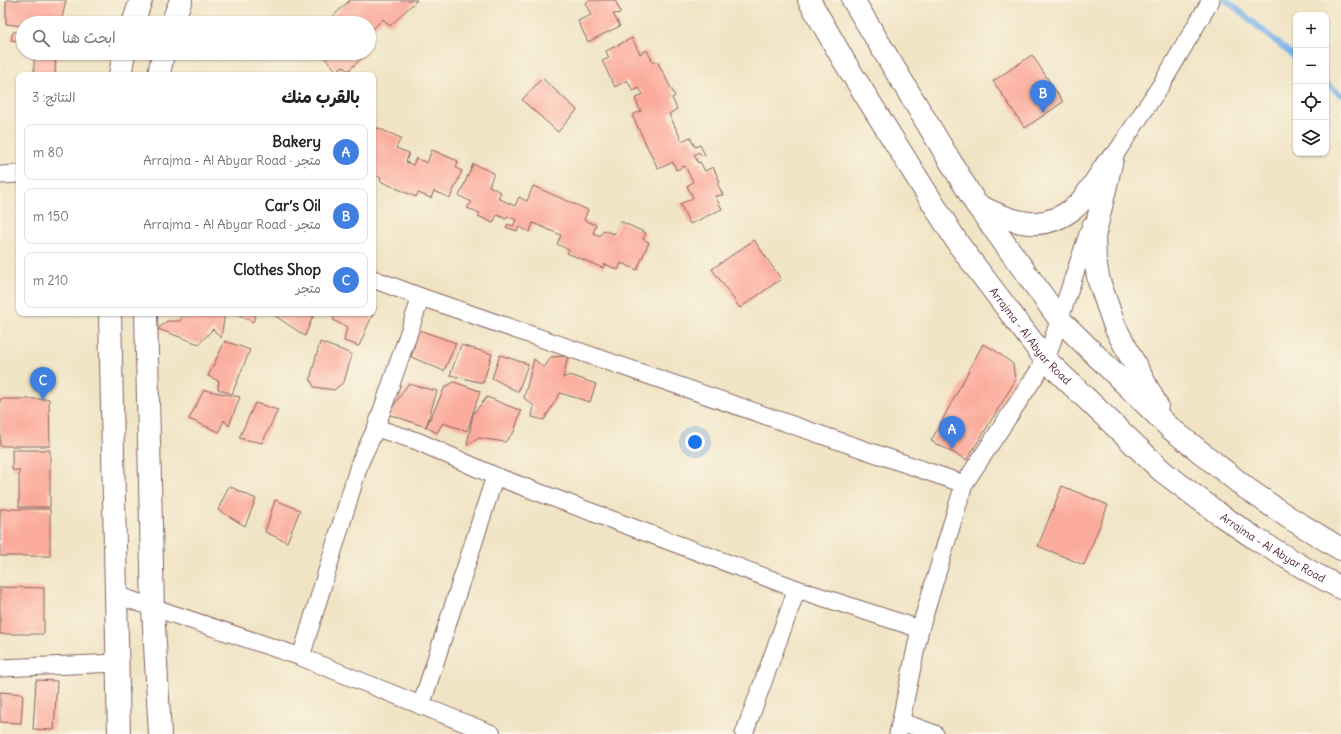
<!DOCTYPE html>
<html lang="ar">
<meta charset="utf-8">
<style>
body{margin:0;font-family:Delius,"Playpen Sans Arabic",sans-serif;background:#f2f2f2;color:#222;direction:rtl}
.controls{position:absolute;right:12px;top:12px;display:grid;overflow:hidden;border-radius:8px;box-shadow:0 1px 3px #0004}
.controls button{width:36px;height:36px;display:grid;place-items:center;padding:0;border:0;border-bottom:1px solid #e0e0e0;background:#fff;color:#222;font:20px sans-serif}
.you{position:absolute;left:695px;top:442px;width:14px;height:14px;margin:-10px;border:3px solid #fff;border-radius:50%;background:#1a73e8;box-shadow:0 0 0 6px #1a73e833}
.badge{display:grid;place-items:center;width:26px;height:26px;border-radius:50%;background:#0b8043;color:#fff;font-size:13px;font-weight:700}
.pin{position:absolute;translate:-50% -33px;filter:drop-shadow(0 1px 2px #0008)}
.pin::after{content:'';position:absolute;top:21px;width:14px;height:12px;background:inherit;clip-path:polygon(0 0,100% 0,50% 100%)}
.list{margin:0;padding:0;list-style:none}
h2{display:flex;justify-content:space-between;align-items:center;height:52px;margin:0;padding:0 16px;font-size:17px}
h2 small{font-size:13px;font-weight:400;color:#767676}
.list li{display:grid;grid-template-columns:26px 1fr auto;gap:12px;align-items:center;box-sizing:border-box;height:56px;margin:0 8px 8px;padding:0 8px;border:1px solid #e0e0e0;border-radius:8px}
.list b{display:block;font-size:15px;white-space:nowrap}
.list p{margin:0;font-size:13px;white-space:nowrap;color:#767676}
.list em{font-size:13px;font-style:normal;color:#767676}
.icon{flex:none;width:22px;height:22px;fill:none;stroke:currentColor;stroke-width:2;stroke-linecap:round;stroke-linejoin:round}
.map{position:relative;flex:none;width:1341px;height:734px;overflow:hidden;direction:ltr}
.search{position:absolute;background:#fff;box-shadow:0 1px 3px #0004;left:16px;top:16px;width:360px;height:44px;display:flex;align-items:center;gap:10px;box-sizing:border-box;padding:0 14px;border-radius:22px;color:#767676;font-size:15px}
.panel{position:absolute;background:#fff;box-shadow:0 1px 3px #0004;left:16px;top:72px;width:360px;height:244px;border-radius:8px;direction:rtl}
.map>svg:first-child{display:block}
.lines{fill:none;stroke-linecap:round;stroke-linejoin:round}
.stream{stroke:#78b4ea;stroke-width:6}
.building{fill:#fbab9b}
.street-casing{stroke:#846461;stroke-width:19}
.secondary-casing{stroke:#846461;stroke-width:24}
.highway-casing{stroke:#846461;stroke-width:24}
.street{stroke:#fff;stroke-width:17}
.secondary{stroke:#fff;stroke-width:22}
.highway{stroke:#fff;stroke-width:22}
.labels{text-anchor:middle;stroke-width:4;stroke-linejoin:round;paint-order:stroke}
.street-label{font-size:11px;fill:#4a1f2b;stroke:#fcf5e5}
</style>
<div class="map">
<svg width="1341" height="734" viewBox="0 0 1341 734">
<rect width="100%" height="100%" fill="#fcf5e5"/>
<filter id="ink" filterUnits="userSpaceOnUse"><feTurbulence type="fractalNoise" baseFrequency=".025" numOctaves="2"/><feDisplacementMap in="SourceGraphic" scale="8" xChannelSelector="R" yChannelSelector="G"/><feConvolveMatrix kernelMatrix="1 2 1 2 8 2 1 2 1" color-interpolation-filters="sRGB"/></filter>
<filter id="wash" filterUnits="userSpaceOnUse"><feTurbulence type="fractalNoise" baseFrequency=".012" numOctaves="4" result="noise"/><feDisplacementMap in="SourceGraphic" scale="16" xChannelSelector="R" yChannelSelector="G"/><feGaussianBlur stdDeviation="0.9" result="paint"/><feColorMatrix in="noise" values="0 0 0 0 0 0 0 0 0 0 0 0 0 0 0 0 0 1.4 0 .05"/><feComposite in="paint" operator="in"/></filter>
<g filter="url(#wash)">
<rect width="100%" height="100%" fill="#f0e4c5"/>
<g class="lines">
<!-- stream -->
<g class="stream">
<polyline points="1226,0 1296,58"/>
<polyline points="1326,83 1341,95"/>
</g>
</g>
<g id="blocks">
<!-- building -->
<g class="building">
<polygon points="6,0 66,0 61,23 23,23 23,26 6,24"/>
<polygon points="350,0 417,0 390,26 383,19 373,29 367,22 333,23 330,19"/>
<polygon points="591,0 615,0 621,13 613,14 620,26 588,42 578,21 591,15 585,3"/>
<polygon points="13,32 23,32 23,42 11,40"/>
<polygon points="632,38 640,54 647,50 653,63 657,61 675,96 672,98 677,109 669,114 682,141 690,137 695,147 700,145 705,155 702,156 699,152 694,155 698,163 700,162 705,171 713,167 720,182 717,183 723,195 715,196 722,209 690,224 680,204 693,198 687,186 693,182 685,166 676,170 673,162 658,169 632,115 641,111 635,99 643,94 639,88 633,91 627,80 615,87 602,61 609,58 606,51"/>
<polygon points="34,53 56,53 55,75 34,75"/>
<polygon points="320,53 367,53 348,71 343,66 337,71"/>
<polygon points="1032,55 1063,102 1025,128 993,81"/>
<polygon points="542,78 577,110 558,132 522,100"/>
<polygon points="373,126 401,138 396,148 409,153 406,162 413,165 416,158 427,163 432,150 458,161 456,168 462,171 450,198 434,191 431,198 418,193 416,197 380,181 381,178 373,174"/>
<polygon points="473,164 494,173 489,186 501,192 498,198 515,206 519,197 527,201 533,186 588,210 584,220 596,225 593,233 600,236 603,230 614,234 620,221 646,233 643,239 649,242 637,270 621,263 618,270 605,264 603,268 567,253 569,250 557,244 561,235 533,223 530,232 519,227 517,231 506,227 508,224 513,226 516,220 507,216 506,219 497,215 493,223 478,216 480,213 467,208 472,202 459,196"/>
<polygon points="754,240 781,279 740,308 712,269"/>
<polygon points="373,306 376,307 359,346 344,341 347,327 333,320 336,313 373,313"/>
<polygon points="184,313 210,313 215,315 215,313 225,313 221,338 213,329 199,344 158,329 167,321 180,321"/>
<polygon points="235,313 256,313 253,322"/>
<polygon points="271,313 314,313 305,336"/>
<polygon points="419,330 456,343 444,371 411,357"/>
<polygon points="225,341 250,350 232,394 218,389 219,381 208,376"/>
<polygon points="320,342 352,354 344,382 334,390 314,387 310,379"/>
<polygon points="983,344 996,351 1013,364 1015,381 967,460 931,441"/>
<polygon points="461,345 492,354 483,383 450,375"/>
<polygon points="500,355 528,364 518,392 492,378"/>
<polygon points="568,356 563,378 570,375 596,384 590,402 560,393 544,420 532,417 534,406 524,398 534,359 544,368 551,357"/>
<polygon points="454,382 480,391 467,431 443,423 437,433 426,427 445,387"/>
<polygon points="408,384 437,391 426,427 388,414"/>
<polygon points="204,390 240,397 229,426 224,420 219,432 189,419"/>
<polygon points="487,397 521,411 514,432 505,442 479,438 467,445 473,414"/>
<polygon points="0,399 49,399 50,446 0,446"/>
<polygon points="255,403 278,410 262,443 239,438"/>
<polygon points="12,450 50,450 50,507 19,507 19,470 12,470"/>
<polygon points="229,486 256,499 245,526 218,510"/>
<polygon points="1062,486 1108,505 1084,565 1038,546"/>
<polygon points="275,500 300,510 287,542 265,532"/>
<rect x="0" y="509" width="50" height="47"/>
<polygon points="0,587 44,588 44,634 0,634"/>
<polygon points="36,680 57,681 54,730 33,729"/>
<polygon points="0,692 23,694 21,723 0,722"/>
</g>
</g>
</g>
<g filter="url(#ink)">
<use href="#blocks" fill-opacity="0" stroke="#846461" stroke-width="1"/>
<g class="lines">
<defs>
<g id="street">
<polyline points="1108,171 1112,159 1161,85 1211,0"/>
<polyline points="0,175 19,174"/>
<polyline points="373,279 421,297 964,484"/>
<polyline points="376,428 421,297"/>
<polyline points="116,595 301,657"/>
<polyline points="0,668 118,663"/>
<polyline points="421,706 495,476"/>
<polyline points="902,722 935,734"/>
<polyline points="492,734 301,657 360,462 376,428 417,441 495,476 797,589 920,629"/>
<polyline points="744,734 797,589"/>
<polyline points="898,734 920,629 964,484 1046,360 1091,225"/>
</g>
<g id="secondary">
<polyline points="133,23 141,0"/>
<polyline points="172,23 181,0"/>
<polyline points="120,75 124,53"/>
<polyline points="159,75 163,53"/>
<polyline points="110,313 119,734"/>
<polyline points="146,313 153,609 160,734"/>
</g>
<g id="highway">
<path id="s1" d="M 809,0 L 844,61 L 959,245 L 1046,360 L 1162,471 L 1219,514 L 1256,539 L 1311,572 L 1341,588"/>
<polyline points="853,0 976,204 1060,320 1170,428 1246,488 1288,517 1341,549"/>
<polyline points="1112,159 1094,237 1095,261 1099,281 1115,327 1157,406"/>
<path d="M 977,205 C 1011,221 1040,235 1074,208 C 1085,200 1099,176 1107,164"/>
</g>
</defs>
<!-- street casing -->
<use href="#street" class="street-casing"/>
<!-- secondary casing -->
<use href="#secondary" class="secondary-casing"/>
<!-- highway casing -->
<use href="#highway" class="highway-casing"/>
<!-- street -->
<use href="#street" class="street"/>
<!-- secondary -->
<use href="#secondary" class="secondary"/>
<!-- highway -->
<use href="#highway" class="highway"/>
</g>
</g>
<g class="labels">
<!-- street labels -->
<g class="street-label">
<text dy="4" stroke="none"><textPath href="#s1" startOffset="403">Arrajma - Al Abyar Road</textPath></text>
<text dy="4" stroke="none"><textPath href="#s1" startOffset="727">Arrajma - Al Abyar Road</textPath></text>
</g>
</g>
</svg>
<div class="controls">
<button>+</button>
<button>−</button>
<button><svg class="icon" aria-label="locate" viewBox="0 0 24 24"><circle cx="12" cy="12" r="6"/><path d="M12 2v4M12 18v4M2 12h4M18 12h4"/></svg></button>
<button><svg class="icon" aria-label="layers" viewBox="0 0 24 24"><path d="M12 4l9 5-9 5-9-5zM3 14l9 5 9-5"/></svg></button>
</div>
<div class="you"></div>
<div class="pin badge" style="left:952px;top:449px;background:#3f7fe0">A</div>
<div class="pin badge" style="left:1043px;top:113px;background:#3f7fe0">B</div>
<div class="pin badge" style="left:43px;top:400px;background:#3f7fe0">C</div>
<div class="search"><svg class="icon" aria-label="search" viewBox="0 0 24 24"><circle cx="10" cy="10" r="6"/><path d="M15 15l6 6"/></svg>ابحث هنا</div>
<section class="panel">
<h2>بالقرب منك<small>النتائج: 3</small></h2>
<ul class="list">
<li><span class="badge" style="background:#3f7fe0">A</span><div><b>Bakery</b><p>متجر · Arrajma - Al Abyar Road</p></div><em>80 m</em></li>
<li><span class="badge" style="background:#3f7fe0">B</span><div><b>Car’s Oil</b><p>متجر · Arrajma - Al Abyar Road</p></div><em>150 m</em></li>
<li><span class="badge" style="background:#3f7fe0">C</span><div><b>Clothes Shop</b><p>متجر</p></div><em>210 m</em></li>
</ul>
</section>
</div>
